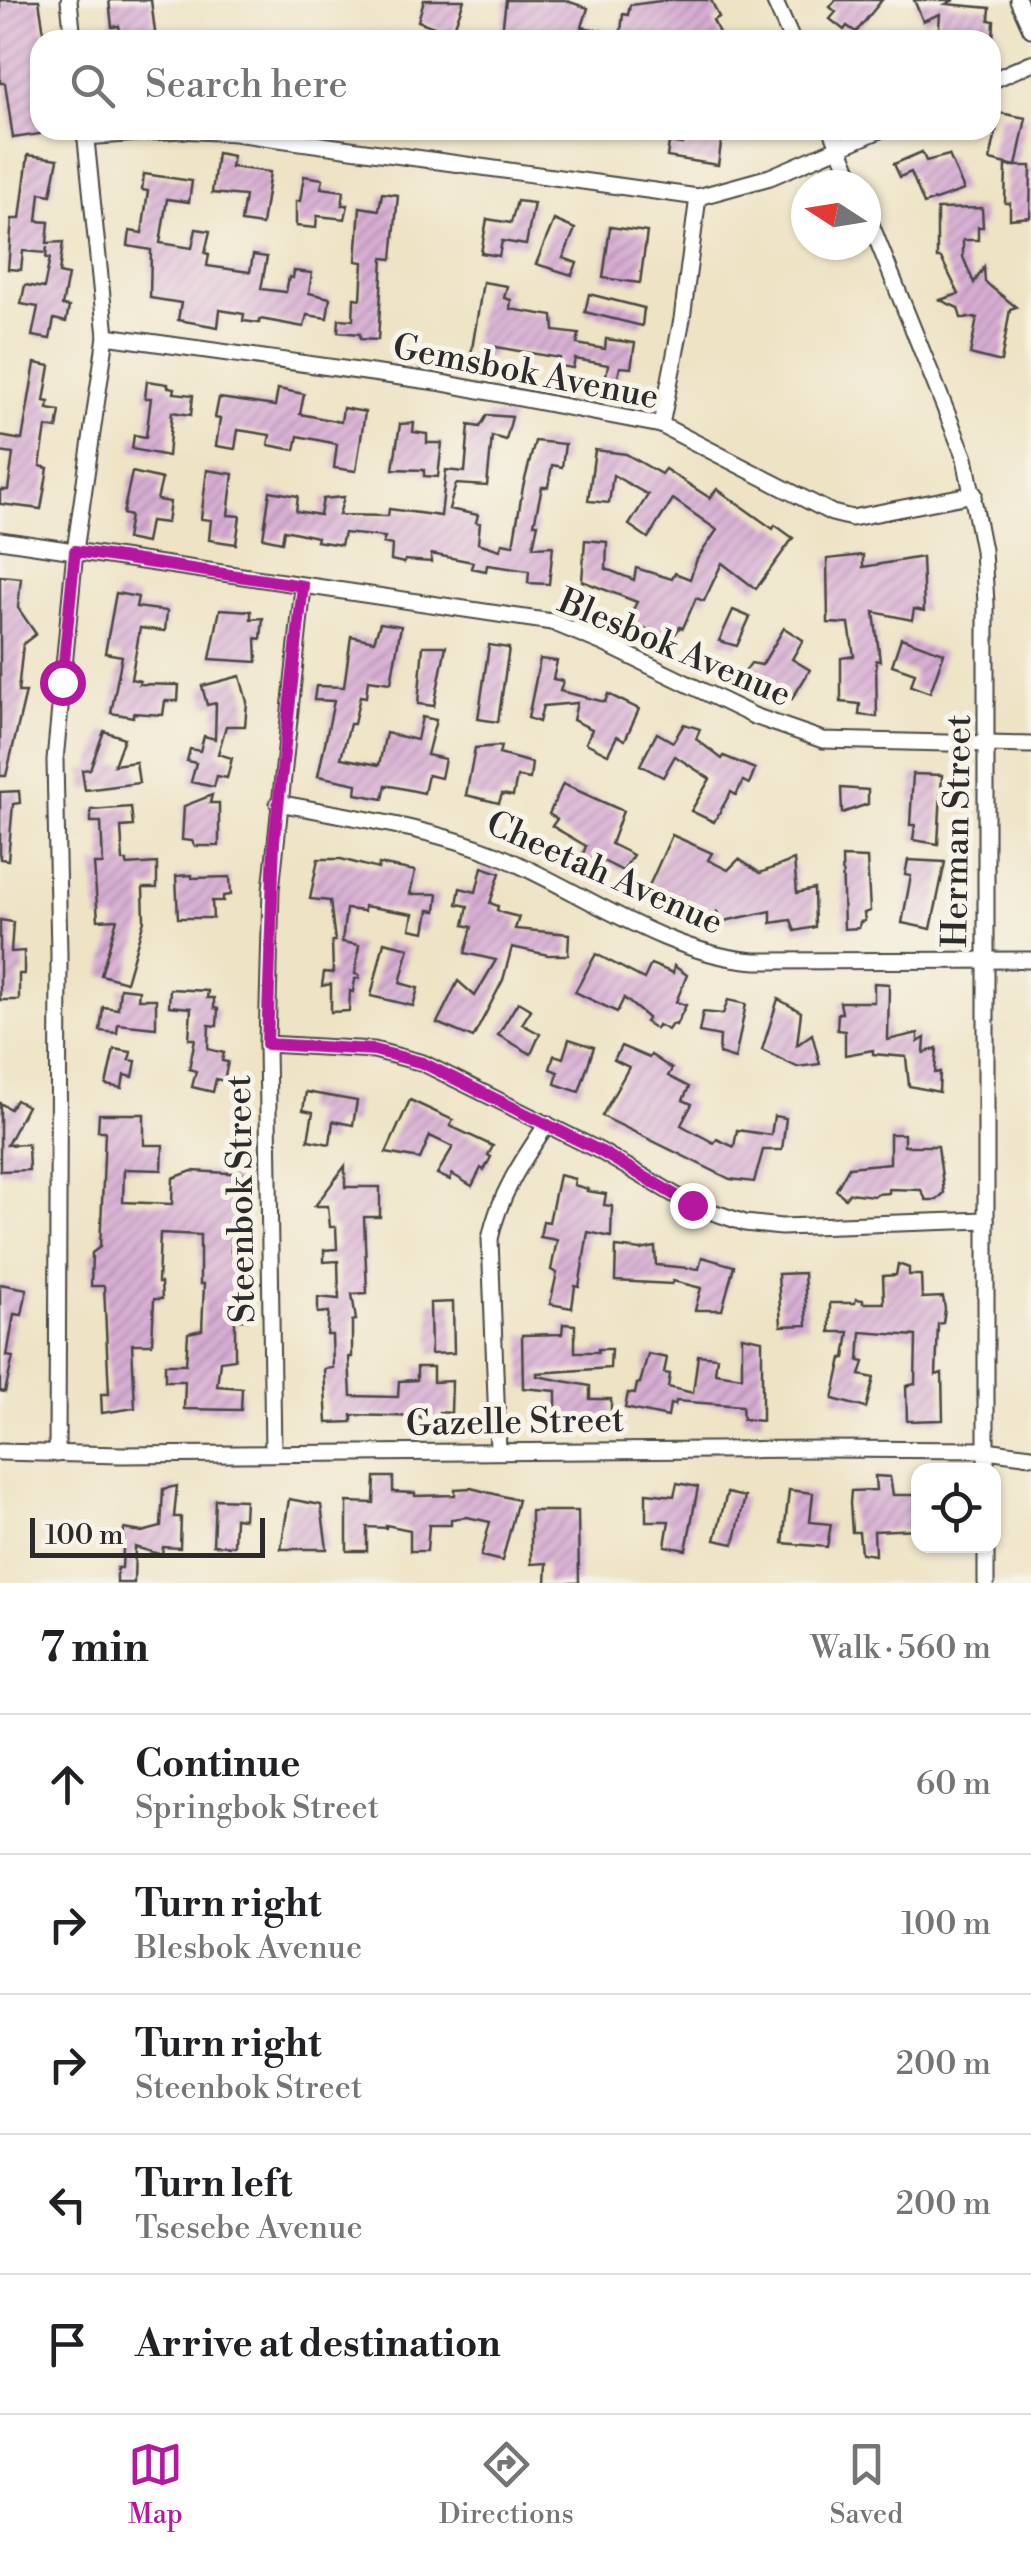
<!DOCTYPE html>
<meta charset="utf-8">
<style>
body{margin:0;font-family:"Libre Bodoni",serif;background:#f6f6f6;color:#202124}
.controls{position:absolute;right:30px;bottom:30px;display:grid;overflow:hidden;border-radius:20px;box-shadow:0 2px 8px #0004}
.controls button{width:90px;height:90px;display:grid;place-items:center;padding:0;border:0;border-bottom:2px solid #e0e0e0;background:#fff;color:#202124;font:50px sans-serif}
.compass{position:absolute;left:791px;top:170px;width:90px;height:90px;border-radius:50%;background:#fff;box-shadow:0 2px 8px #0004;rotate:282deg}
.scale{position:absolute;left:30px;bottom:25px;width:235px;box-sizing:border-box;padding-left:10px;border:5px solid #2b2b2b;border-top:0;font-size:28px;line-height:35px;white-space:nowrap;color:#2b2b2b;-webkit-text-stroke:8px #f7f3e8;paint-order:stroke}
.stop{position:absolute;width:30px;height:30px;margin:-22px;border:8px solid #b5179e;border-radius:50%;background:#fff}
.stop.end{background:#b5179e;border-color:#fff;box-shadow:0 2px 10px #0008}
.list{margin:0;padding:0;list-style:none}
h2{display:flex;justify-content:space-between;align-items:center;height:130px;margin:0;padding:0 40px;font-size:42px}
h2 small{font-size:32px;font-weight:400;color:#757577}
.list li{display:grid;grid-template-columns:65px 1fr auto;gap:30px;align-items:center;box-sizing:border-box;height:140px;padding:0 40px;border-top:2px solid #e0e0e0}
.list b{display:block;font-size:38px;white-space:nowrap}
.list p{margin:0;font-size:32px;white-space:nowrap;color:#757577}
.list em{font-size:32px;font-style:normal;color:#757577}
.icon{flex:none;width:55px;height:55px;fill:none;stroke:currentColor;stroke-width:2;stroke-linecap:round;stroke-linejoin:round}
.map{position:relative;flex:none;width:1031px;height:1583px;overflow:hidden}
.search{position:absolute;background:#fff;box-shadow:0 2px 8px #0004;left:30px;right:30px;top:30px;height:110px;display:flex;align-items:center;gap:25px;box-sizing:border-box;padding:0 35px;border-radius:30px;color:#757577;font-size:38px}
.sheet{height:830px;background:#fff}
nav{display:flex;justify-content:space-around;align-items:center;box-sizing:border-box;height:140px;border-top:2px solid #e0e0e0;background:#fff;font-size:28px;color:#757577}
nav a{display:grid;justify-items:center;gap:5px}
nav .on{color:#b5179e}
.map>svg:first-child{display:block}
.building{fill:url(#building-hatch)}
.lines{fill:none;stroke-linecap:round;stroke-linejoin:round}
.minor-casing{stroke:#484742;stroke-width:19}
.minor{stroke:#fff;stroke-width:15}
.route{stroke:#b5179e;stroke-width:12}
.labels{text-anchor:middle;stroke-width:10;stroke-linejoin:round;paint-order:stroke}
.street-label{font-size:35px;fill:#2b2b2b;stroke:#f7f3e8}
</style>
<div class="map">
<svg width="1031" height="1583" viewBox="0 0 1031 1583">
<defs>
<pattern id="building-hatch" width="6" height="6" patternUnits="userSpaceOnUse" patternTransform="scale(2.5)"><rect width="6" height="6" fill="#d8aed4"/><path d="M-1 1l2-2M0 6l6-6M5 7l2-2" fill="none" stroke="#af8eac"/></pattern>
</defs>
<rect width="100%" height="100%" fill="#f7f3e8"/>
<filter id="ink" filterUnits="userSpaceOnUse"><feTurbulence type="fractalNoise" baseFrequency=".01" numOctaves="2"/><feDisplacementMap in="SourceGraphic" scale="20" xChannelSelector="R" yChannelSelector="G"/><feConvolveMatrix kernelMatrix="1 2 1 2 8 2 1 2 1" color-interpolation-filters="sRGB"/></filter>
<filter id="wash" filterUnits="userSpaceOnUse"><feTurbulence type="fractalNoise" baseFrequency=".0048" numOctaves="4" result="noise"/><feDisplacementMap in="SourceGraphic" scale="40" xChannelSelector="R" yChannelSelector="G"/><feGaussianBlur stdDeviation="2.25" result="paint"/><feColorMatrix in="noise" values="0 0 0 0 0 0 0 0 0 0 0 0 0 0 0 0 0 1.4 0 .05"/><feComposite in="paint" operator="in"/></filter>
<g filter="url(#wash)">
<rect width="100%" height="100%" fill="#eee3c5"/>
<g id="blocks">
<!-- building -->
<g class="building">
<polygon points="0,0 39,0 45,40 40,40 40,134 13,138 5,83 0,83"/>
<polygon points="109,0 151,0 156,40 122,40 119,26 112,27"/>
<polygon points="424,0 464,0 452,34 418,21"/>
<polygon points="506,0 564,0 588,8 582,27 620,34 619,40 549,40 523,34 523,40 501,40"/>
<polygon points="668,0 711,0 719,17 713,20 722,40 620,40 623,14 628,15 630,5"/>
<polygon points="836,0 882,0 856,32 847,26 844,30 830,19 836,12 830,7"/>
<polygon points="914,0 954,0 946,4 990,8 989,20 994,21 993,40 938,40 940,14 923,21"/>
<polygon points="1000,113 1026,118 1016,166 990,160"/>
<polygon points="684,130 705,130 705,134 722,137 718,165 667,157 669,142 682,144"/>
<polygon points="922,152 926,161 949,155 964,190 924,204 911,172 900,177 894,164"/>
<polygon points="217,153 233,156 231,167 270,172 262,225 241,222 245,196 212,193"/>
<polygon points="28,155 58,159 51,195 40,193 37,221 49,222 47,243 63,242 59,273 68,275 62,306 69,307 66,322 54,319 50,339 32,336 38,307 21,304 25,285 44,288 50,258 46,258 47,247 46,253 23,251 21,270 8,269 12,219 20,219"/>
<polygon points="1006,166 1031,166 1030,217 1010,219 1010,203 1005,203"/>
<polygon points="144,174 192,181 189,202 167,199 160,243 192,248 196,229 210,231 205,253 209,254 207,266 250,272 253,255 267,257 261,289 286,292 289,277 293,278 294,271 312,273 309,293 330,298 327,318 307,315 304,327 260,319 259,323 243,321 244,314 220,310 218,327 178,320 181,303 150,298 151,250 128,246 130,231 142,233 148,191 142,190"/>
<polygon points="304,176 323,179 321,188 344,191 342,205 348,205 345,219 317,216 316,228 296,226 296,201 300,201"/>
<polygon points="382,193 398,195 392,259 383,258 378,340 360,339 360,334 338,332 339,319 353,320 354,298 361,299 363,262 356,261 360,207 379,210"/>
<polygon points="517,201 534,203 526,245 502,241 499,256 481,253 487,219 511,223"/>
<polygon points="982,208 983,227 978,227 978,240 963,240 963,257 974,283 984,267 985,282 1016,307 1010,309 1001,362 970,354 977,318 961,318 958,308 940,300 959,294 941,258 937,258 937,209"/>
<polygon points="554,220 575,229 563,258 577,263 572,275 536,264"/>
<polygon points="610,227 647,232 640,283 603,278"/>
<polygon points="483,282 507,286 504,298 511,300 510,309 553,316 554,331 579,334 577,344 605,349 606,339 635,343 631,368 620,367 616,387 604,386 608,365 575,359 573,368 559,366 560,358 496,347 490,359 471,355"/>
<polygon points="589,294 644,308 642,326 585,312"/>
<polygon points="35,363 50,366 44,401 49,402 48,409 60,411 57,429 46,427 40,466 48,468 41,509 0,504 0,490 8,490 13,454 0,452 0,436 22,440"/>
<polygon points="147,381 168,384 168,387 175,388 174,393 193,395 191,415 172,412 168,456 132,449 134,435 146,437 151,398 145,398"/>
<polygon points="278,389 304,394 300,414 341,422 343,408 365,412 356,471 334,468 337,444 298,436 295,450 268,445 270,435 238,430 235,449 216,446 220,419 215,418 219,398 275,406"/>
<polygon points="487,415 512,417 506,440 492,436 487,486 456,484 449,509 478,515 476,522 480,523 478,543 500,550 502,543 513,545 523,487 535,441 565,444 562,467 552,465 548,487 542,487 534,524 538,524 533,547 553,546 549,584 528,583 529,571 487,565 486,571 471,568 473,562 431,554 431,562 405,560 404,563 391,560 392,545 383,543 385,537 344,533 341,545 316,541 317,537 284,530 282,542 263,538 270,491 298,496 296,511 320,515 323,499 344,497 339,515 388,516 389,509 441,516 446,470 465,472 469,425 480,427"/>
<polygon points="414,423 413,432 427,434 427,443 442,443 438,477 424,476 424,470 393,469 400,424"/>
<polygon points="595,450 626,454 661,474 665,469 710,498 717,489 773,529 775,525 793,538 756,589 722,563 704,601 696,598 683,628 680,627 668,644 629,617 637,602 582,581 585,540 607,542 606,569 634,580 636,568 672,579 675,573 690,579 697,559 717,530 673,499 648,538 629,525 648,495 613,475 609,503 588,501"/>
<polygon points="207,470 233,474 228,515 240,516 236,544 209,540 211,520 201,519"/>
<polygon points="132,472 162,479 157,500 170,502 167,523 150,521 146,543 126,539 130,516 123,514"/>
<polygon points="863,555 863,567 922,557 924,611 914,609 912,620 874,612 880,661 876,660 877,717 859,715 860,704 841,702 841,658 854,656 849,624 828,623 827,559"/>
<polygon points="0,576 21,578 18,608 36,634 23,644 18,692 26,692 6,776 0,776"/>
<polygon points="116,593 138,597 136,607 167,611 165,631 140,628 131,679 140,681 139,684 179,685 178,701 165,701 163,715 133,713 133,717 111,713 122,656 105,653"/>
<polygon points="220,609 251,611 251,619 263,618 261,639 256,638 257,662 210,659"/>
<polygon points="733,610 750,617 737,646 719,641"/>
<polygon points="380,623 401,626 391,683 368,680 366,697 360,696 354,724 350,724 341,758 379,765 386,733 417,740 422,717 436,720 427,755 445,759 441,778 428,775 424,793 386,785 383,799 356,794 357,784 318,776 334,701 314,700 316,686 344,687 351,636 374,641"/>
<polygon points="784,628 803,640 792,659 810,670 792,699 760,680 753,693 737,682 751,663 762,665"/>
<polygon points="901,638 944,653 930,693 911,686 915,673 892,665"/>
<polygon points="489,645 509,648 498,722 478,719"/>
<polygon points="423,646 446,646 434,706 418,704"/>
<polygon points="540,659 557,661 553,679 563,681 560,691 605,702 608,694 639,709 625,740 617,736 608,754 586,743 592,729 573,720 577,703 543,706 539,722 528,718"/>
<polygon points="240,676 247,702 245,726 226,726 218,754 232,758 227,778 217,776 214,787 191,782 196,763 187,761 190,749 200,751 204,736 215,739 216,703 207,705 202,686"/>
<polygon points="684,724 700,729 696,739 722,759 724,756 755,769 749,784 743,781 736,795 731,792 714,822 691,811 710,779 675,756 663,777 640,765 657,733 673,742"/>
<polygon points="104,731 124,738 114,765 136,762 139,783 85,790 82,770 90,769"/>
<polygon points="501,746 499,754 532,763 530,779 517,777 513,796 502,794 499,803 466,795 475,748"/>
<polygon points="913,774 942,775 938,844 913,840 915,825 910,825"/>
<polygon points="563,784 623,811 611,844 633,855 623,871 601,860 597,866 582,856 586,846 552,826 557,819 549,814"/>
<polygon points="841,788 868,790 868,804 842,813"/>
<polygon points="19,791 20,803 13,804 8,860 0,859 0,792"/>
<polygon points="212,795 210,803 219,803 219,846 195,846 192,841 182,840 184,806"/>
<polygon points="131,807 133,826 121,827 123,861 127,861 127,865 157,863 157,888 143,888 144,920 126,982 101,975 117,919 98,920 94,864 103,864 101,822 91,822 91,810"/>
<polygon points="672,835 712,853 708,860 728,870 739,859 760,873 794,860 797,893 814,889 815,927 795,931 791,920 771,923 771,911 724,921 717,912 714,919 685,901 684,904 648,888"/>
<polygon points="842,857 867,858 870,911 864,913 865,921 860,922 859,928 844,929"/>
<polygon points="318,859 341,859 378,869 379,864 415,871 410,894 438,894 436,911 429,910 425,932 410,929 413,914 364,906 364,911 346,909 342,942 359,945 355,974 359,975 359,978 355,979 353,992 350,991 349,1011 331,1012 331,984 322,986 324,972 333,973 332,941 335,941 330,901 310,899"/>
<polygon points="908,860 945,862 931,929 902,923 911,876 905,875"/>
<polygon points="482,867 500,873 490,903 498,906 497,910 503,913 519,917 515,929 569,934 568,955 548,955 512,947 503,980 473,1038 437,1023 458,981 475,996 496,960 465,953 472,927 464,925 468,906 457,904 460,888 476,892"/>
<polygon points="192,875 192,878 230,877 231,895 223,896 223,901 212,901 213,918 178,918 176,876"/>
<polygon points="0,920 13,922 11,952 24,951 24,974 19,974 19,1000 0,1000"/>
<polygon points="384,942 409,948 400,983 418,988 413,1006 371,996"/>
<polygon points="596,954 644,979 651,964 673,973 674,966 687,975 676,1002 686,1005 676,1025 672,1024 668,1030 658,1025 656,1029 645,1022 648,1018 624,998 617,1012 575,992"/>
<polygon points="874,983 889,984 888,1040 918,1033 918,1042 925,1038 924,1053 937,1048 935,1073 940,1072 939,1092 909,1086 906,1057 873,1054 873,1050 845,1055 845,1031 837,1030 838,1013 842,1013 840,1002 874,1002"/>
<polygon points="120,988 139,990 138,999 156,999 156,1028 118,1024 117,1033 100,1031 103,1007 118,1009"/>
<polygon points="170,989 208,991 207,998 214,998 214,1008 218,1009 217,1026 209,1025 208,1049 224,1053 222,1061 228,1062 224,1081 216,1079 213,1092 192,1087 196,1071 189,1069 195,1039 189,1039 191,1008 169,1006"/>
<polygon points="778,999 801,1012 797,1045 812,1034 820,1064 797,1067 762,1050"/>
<polygon points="728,1000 746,1004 735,1059 719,1054 720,1036 699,1032 703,1012 723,1014"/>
<polygon points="518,1002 531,1010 522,1024 540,1034 531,1054 498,1035"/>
<polygon points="569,1039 594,1047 579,1092 555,1084 558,1072 550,1069 554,1055 563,1058"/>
<polygon points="621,1046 649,1058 651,1055 672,1069 668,1076 689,1087 683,1100 692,1104 681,1125 714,1143 717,1139 734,1147 737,1130 771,1135 774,1116 786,1118 782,1150 763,1150 754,1182 730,1179 602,1116 629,1067 614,1060"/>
<polygon points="114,1049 131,1052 129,1060 136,1061 133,1077 124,1075 122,1088 106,1085"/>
<polygon points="306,1092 357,1101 353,1125 333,1121 330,1144 308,1140 313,1112 303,1110"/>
<polygon points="16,1100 27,1106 7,1145 28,1144 29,1170 0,1171 0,1103 10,1109"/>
<polygon points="410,1100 453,1120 450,1126 493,1146 488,1155 491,1157 484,1170 481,1168 472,1186 452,1174 450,1180 437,1174 453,1147 430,1136 420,1159 386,1153"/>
<polygon points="99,1114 144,1114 144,1145 163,1145 162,1170 124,1169 123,1202 172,1204 173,1178 192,1171 246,1174 245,1187 234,1187 231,1252 236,1252 237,1269 244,1269 248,1320 235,1319 235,1359 220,1361 217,1386 242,1388 241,1410 184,1409 185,1381 165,1381 165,1364 186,1364 188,1333 202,1330 204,1284 200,1284 200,1235 160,1233 158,1283 161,1283 162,1299 154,1299 152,1344 132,1344 135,1408 102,1413 101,1394 109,1394 104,1286 91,1286 92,1253 100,1247 103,1181 105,1131 98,1131"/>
<polygon points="890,1134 904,1134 904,1146 938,1146 944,1193 937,1200 926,1200 921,1190 889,1189 889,1193 876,1194 874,1196 849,1193 845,1198 836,1190 849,1167 890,1163"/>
<polygon points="345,1166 345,1187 380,1187 380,1217 364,1217 367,1293 352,1294 356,1320 352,1321 352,1357 349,1357 351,1396 398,1397 399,1381 417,1380 417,1367 433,1367 433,1382 452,1381 451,1413 439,1412 439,1421 422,1422 423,1417 352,1415 352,1422 327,1423 324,1369 333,1368 332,1335 327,1335 329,1312 318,1313 318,1297 339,1299 338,1261 324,1262 324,1250 337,1249 336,1227 330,1227 328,1206 315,1206"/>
<polygon points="559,1175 575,1179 574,1185 588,1189 587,1191 606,1194 604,1205 612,1206 611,1237 588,1232 579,1287 575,1286 572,1308 550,1304 557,1273 551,1270 557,1240 540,1237 543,1221 549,1222"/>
<polygon points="616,1247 641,1250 655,1247 656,1265 699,1269 702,1257 734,1266 722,1310 695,1310 701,1288 673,1281 672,1284 615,1281"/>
<polygon points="898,1264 909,1268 909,1275 921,1275 922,1298 943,1297 945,1309 943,1323 938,1324 936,1375 942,1373 943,1420 907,1421 906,1386 915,1384 916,1336 861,1332 859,1361 864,1362 860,1375 874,1378 866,1408 833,1399 842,1358 845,1358 849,1332 830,1332 830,1303 855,1303 856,1299 863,1300 863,1303 884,1303 883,1276 896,1275"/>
<polygon points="804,1273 807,1325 781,1326 778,1274"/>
<polygon points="0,1284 27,1289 22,1315 14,1314 7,1356 13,1357 5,1392 0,1391"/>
<polygon points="453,1302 454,1353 431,1354 430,1303"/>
<polygon points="563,1324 575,1325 575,1352 598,1352 598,1349 611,1349 610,1368 537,1373 537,1376 590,1386 590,1399 611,1399 611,1417 556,1416 556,1391 523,1388 522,1335 562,1334"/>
<polygon points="742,1336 762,1340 762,1421 743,1419 742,1406 676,1401 675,1405 670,1404 668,1417 625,1408 628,1393 635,1394 637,1384 640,1383 648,1354 667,1358 664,1373 670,1374 668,1387 693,1393 698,1355 717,1357 715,1373 742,1377"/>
<polygon points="875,1476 890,1477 893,1495 918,1495 918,1529 874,1531 875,1555 861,1553 859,1532 852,1532 850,1503 851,1491 876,1490"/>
<polygon points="375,1477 393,1477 393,1492 415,1493 415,1496 455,1495 455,1489 471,1488 518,1500 502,1561 481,1556 490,1522 467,1517 451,1519 451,1525 429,1525 427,1551 410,1551 410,1530 386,1525 386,1528 367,1527 367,1551 347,1551 347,1502 374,1503"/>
<polygon points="677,1483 698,1487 686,1550 665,1546 669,1521 646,1521 646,1493 674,1496"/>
<polygon points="177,1486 174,1517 181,1517 180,1548 163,1547 162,1555 135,1547 134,1583 117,1583 117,1568 122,1568 124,1529 142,1532 161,1527 163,1489"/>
<polygon points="789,1490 813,1493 810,1522 831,1524 827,1547 783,1543"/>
<polygon points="727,1493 745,1497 734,1544 715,1540"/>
<polygon points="215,1499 245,1500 244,1519 235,1518 234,1546 213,1545"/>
<polygon points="289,1499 321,1505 327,1549 281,1549"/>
<polygon points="531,1511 578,1511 579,1583 546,1583 547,1563 531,1564"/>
</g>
</g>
</g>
<g filter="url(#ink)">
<use href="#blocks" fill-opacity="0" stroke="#484742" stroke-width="2.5"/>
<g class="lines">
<defs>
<g id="minor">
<polyline points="69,0 73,40"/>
<polyline points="774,0 792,40"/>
<polyline points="1018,0 1031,29"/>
<polyline points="991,81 1031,63"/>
<polyline points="832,130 855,185"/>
<polyline points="85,137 180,130 235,133 698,197 770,177 880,130"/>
<polyline points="866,212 965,458 983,550 986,604 986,1470"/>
<polyline points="106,336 437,382 661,425 832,513 852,518 974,494"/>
<polyline points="661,425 682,319 698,197"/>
<polyline points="0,540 552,622 603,643 754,716 823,740 1031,745"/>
<path d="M 278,803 C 350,817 426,827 495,854 C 578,888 665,955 756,961 L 1031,960"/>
<polyline points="267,1044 374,1050 423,1063 600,1151 692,1205 745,1223 781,1227 986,1220"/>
<path d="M 498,1451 L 490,1239 C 499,1195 522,1161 547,1124"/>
<polyline points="0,1452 121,1455 821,1449 986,1450 1031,1456"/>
<polyline points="273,1453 267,1044 271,890 303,587"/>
<polyline points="57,1454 59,954 55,760 75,551 106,336 85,130"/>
<polyline points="986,1546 986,1583"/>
</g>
</defs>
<!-- minor casing -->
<use href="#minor" class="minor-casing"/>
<!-- minor -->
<use href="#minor" class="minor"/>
</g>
</g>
<g class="lines" filter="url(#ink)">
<!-- route -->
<polyline class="route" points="62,682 75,551 303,586 274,842 267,1044 374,1050 423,1063 600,1151 692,1205"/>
</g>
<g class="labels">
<!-- street labels -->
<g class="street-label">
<text transform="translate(526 371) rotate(11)" y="12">Gemsbok Avenue</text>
<text transform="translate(675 647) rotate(23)" y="12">Blesbok Avenue</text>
<text transform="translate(956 831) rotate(-89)" y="12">Herman Street</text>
<text transform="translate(605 872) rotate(24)" y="12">Cheetah Avenue</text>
<text transform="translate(240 1199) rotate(-91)" y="12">Steenbok Street</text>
<text transform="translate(515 1421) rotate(-1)" y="12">Gazelle Street</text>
</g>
</g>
</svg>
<div class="controls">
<button><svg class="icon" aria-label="locate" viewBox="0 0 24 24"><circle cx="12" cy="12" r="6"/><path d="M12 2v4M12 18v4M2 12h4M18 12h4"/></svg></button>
</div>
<svg class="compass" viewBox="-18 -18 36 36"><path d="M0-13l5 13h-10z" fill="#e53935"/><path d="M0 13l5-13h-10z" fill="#757577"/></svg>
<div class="scale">100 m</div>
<div class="stop" style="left:62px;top:682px"></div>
<div class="stop end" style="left:692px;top:1205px"></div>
<div class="search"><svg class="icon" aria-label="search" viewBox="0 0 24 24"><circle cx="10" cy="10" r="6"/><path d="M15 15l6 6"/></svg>Search here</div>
</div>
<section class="sheet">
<h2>7 min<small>Walk · 560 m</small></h2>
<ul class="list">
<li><svg class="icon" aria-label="ahead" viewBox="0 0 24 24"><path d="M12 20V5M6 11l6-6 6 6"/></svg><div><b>Continue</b><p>Springbok Street</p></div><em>60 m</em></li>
<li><svg class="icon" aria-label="right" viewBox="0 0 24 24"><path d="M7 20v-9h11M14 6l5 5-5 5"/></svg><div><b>Turn right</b><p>Blesbok Avenue</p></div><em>100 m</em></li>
<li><svg class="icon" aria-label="right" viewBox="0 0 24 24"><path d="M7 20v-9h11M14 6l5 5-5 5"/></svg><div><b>Turn right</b><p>Steenbok Street</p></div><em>200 m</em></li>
<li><svg class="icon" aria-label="left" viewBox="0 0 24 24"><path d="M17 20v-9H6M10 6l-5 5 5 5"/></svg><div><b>Turn left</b><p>Tsesebe Avenue</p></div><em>200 m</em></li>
<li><svg class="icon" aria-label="arrive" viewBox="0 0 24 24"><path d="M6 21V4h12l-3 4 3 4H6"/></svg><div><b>Arrive at destination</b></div></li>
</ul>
</section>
<nav>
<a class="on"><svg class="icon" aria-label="map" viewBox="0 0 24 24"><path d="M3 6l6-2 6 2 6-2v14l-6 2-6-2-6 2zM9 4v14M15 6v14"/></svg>Map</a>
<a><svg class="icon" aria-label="directions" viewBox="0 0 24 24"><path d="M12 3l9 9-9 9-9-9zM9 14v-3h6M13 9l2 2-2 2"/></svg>Directions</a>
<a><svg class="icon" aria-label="saved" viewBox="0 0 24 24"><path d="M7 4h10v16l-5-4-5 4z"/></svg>Saved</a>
</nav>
